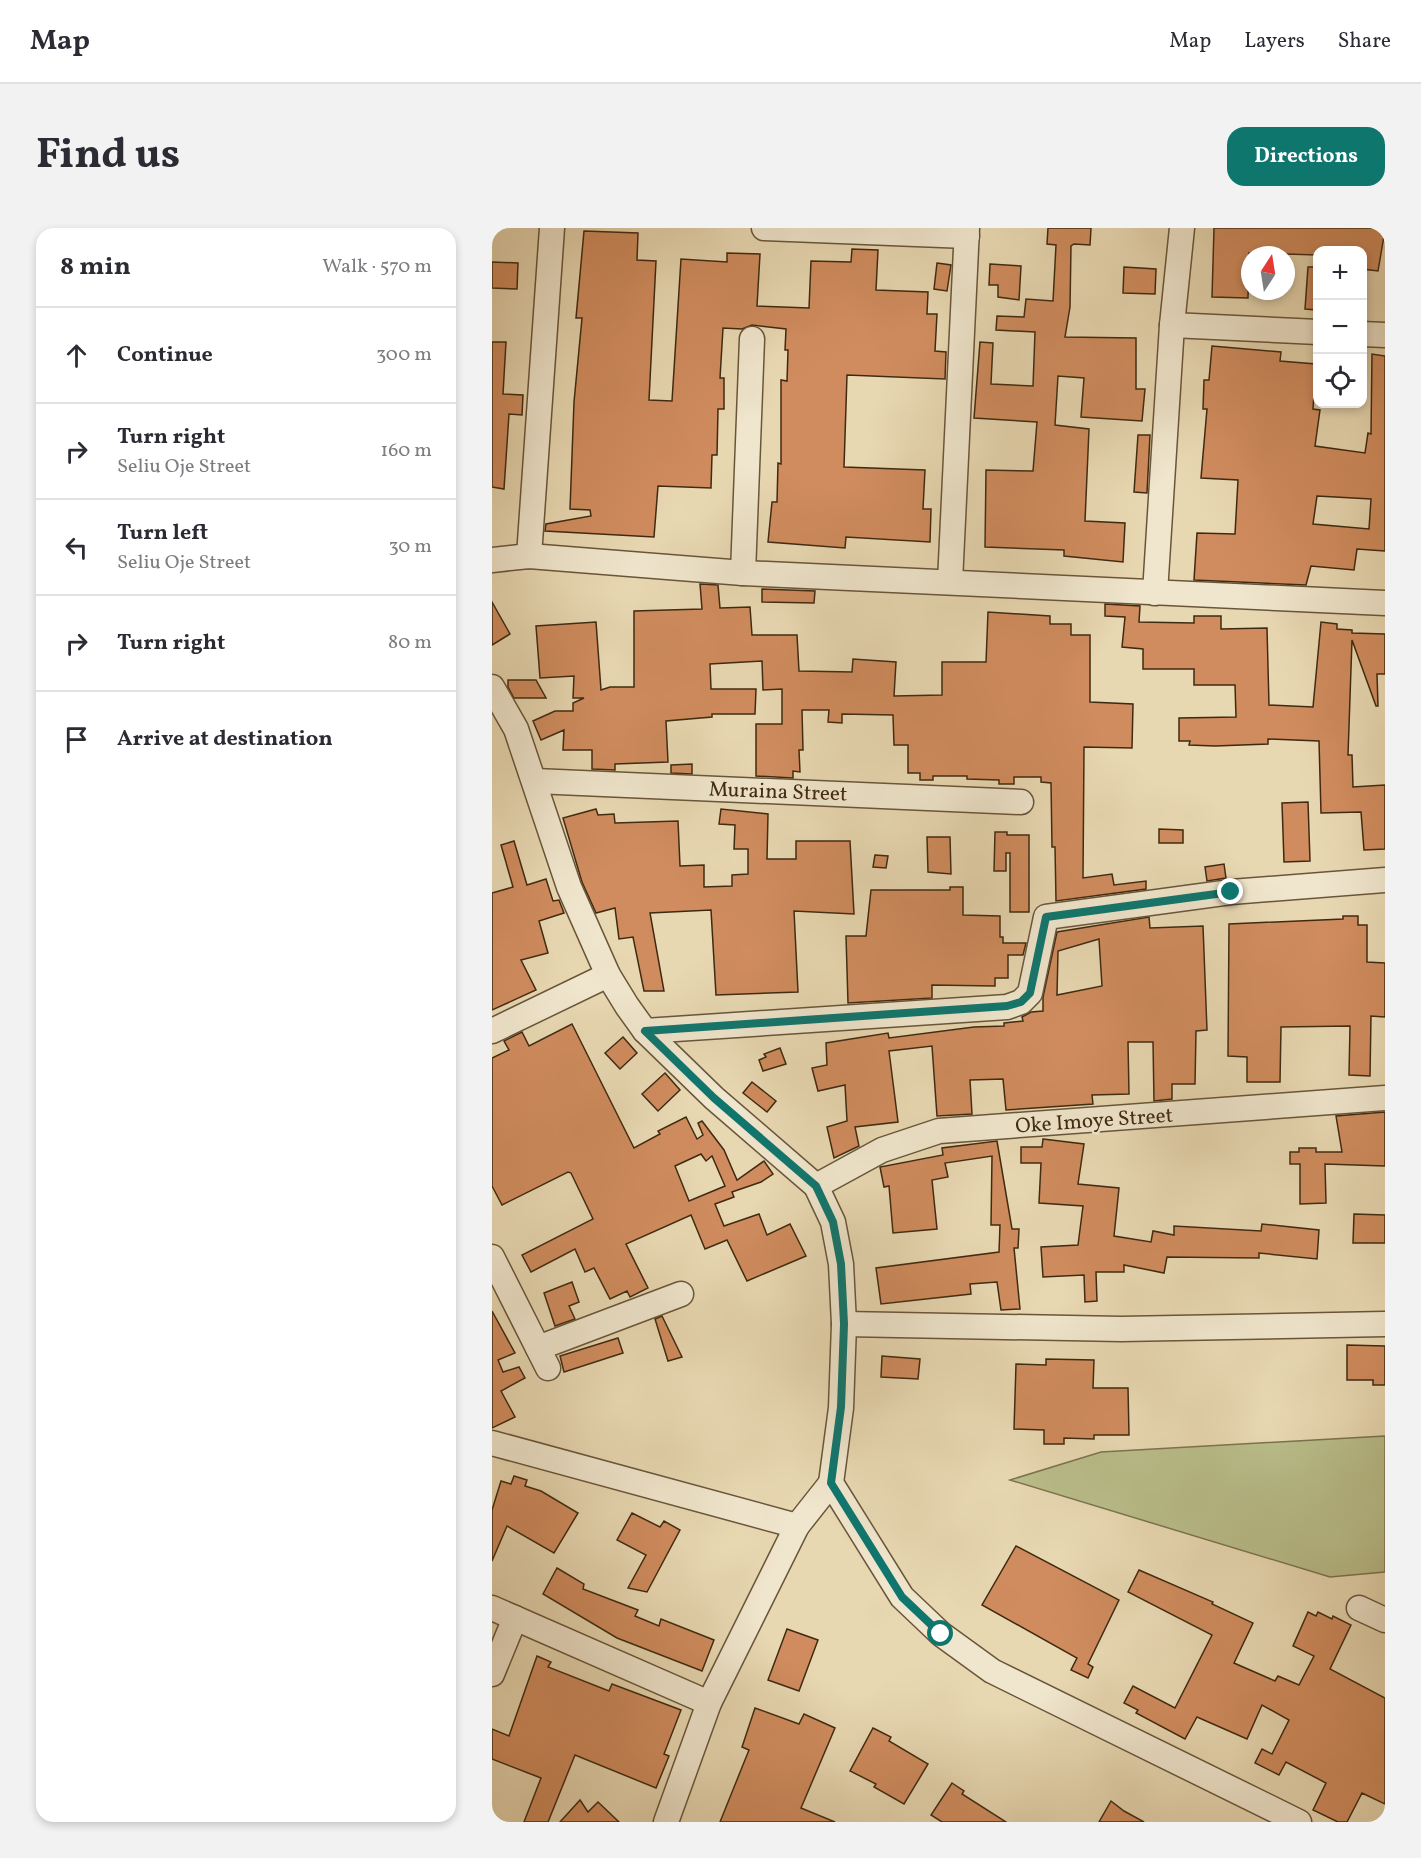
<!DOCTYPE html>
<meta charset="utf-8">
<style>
body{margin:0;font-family:Vollkorn,serif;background:#f2f2f3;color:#2b2b33}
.controls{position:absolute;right:18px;top:18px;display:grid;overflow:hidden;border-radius:12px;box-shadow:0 3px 9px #0003}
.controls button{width:54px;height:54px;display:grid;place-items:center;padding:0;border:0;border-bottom:2px solid #e1e1e2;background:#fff;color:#2b2b33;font:30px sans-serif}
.compass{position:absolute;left:749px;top:18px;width:54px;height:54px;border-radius:50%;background:#fff;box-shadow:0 3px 9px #0003;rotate:12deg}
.stop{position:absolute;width:18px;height:18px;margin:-14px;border:4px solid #0f766e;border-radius:50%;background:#fff}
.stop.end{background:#0f766e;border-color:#fff;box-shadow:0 2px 6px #0008}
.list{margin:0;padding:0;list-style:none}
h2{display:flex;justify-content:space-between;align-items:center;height:78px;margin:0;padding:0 24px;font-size:26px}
h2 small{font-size:20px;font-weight:400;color:#7c7c81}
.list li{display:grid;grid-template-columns:39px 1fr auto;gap:18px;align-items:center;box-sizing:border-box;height:96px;padding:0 24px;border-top:2px solid #e1e1e2}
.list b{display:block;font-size:22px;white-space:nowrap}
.list p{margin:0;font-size:20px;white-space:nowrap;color:#7c7c81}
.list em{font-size:20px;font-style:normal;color:#7c7c81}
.icon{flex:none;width:33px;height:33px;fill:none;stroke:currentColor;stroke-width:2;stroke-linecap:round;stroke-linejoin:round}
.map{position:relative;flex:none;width:893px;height:1594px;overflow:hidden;border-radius:18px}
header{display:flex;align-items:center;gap:36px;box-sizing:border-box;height:84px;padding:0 30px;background:#fff;border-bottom:2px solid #e1e1e2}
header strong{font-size:28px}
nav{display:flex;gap:33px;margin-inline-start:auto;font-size:21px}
.intro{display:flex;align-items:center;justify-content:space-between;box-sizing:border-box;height:144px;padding:0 36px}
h1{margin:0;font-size:42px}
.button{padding:15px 27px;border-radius:18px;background:#0f766e;color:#fff;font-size:21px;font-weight:700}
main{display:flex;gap:36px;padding:0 36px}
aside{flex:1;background:#fff;border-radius:18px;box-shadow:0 3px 9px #0003}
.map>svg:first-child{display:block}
.green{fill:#b9be8a;stroke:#7c744e;stroke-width:1.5}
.building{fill:#d08c5e;stroke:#3f2a11;stroke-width:1.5;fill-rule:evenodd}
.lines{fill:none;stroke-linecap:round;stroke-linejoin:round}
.minor-casing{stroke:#695639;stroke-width:27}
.minor{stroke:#f0e6cd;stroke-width:24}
.route{stroke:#0f766e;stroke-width:8}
.labels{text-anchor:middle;stroke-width:5;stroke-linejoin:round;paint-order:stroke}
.street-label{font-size:21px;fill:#3f2a11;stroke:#f0e6cd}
</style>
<header>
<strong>Map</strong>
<nav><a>Map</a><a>Layers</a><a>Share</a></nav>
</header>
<div class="intro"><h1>Find us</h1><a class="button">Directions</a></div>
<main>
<aside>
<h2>8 min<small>Walk · 570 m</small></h2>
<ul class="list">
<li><svg class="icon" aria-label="ahead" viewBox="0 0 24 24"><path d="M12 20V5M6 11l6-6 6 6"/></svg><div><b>Continue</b></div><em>300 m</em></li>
<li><svg class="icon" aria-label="right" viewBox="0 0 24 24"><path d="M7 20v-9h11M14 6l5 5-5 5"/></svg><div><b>Turn right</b><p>Seliu Oje Street</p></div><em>160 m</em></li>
<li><svg class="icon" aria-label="left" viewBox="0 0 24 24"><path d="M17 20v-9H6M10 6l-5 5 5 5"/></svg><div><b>Turn left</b><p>Seliu Oje Street</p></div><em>30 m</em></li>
<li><svg class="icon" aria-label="right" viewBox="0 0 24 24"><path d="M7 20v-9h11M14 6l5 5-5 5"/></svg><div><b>Turn right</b></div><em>80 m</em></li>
<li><svg class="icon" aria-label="arrive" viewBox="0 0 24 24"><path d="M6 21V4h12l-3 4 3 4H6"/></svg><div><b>Arrive at destination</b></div></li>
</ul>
</aside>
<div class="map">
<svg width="893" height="1594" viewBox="0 0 893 1594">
<rect width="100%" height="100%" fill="#e8d8b2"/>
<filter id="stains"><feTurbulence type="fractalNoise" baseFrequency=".00333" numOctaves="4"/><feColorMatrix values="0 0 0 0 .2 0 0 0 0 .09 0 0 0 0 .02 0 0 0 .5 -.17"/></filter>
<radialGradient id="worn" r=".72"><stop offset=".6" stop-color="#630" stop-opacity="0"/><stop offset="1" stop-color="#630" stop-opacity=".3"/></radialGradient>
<!-- green -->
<polygon class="green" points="893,1208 893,1344 838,1349 518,1252 609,1224"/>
<!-- building -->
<g class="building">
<polygon points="556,0 599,0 598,17 582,16 579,18 578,79 573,109 644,110 644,161 653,161 650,193 589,189 592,150 566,148 563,197 597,201 593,293 633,295 631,334 572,328 572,322 493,319 494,242 541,243 545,194 482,190 488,114 501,115 499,156 541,158 543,104 504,102 505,88 532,89 534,71 561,73 564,17 555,16"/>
<polygon points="722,0 893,0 893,2 886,43 870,41 870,22 825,22 825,27 757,25 756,70 720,69"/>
<polygon points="92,3 146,5 145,32 164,33 157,172 180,173 189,31 235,34 235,25 268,26 265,78 317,80 319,33 359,34 360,21 386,22 384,62 436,64 435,86 445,86 443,123 454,124 453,151 355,147 352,239 433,242 431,281 439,281 438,314 354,309 353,320 276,314 280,274 285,274 286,235 289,236 289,152 295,153 296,122 293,122 294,101 260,97 250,101 231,100 228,150 232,150 232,181 226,181 225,227 220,227 219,260 166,258 162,309 53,303 54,296 99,288 98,282 78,281 82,174 90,90 84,90"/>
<polygon points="0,34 26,35 25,61 0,60"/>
<polygon points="445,35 459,37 455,63 442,61"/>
<polygon points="498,36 529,38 527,72 506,69 506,57 497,57"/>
<polygon points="632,39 664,41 663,66 631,65"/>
<polygon points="816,39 825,39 825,82 813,81"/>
<polygon points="0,114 14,114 11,166 31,167 30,187 17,186 12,261 0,259"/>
<path d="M 720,118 L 789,124 L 788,133 L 824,136 L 821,181 L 828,182 L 823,218 L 873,225 L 876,205 L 879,206 L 880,126 L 893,128 L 893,323 L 865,321 L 862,342 L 819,338 L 814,357 L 702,352 L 705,305 L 743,306 L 746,252 L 709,250 L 715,181 L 711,181 L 712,152 L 717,152 ZM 825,268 L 879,271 L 877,301 L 821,296 Z"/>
<polygon points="646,207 658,207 655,265 642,264"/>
<polygon points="208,356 226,357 228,380 258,379 260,407 305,407 307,443 360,444 361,431 404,434 402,468 450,467 450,434 494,434 496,384 558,388 558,396 579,396 579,407 598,407 598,474 641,476 640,520 592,519 591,650 620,646 622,657 654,653 654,661 564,673 563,619 560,619 559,555 549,554 549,549 522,549 522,556 507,556 507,552 475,551 475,548 441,548 441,552 428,552 428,545 416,545 416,517 402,517 401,487 350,486 350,495 336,494 337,482 310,482 311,522 307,522 308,544 301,543 301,550 264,548 264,496 290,496 290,461 271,462 270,433 218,436 219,461 264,461 263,486 220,486 220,489 174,493 176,534 123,536 123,542 100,541 100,522 71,522 72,502 49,512 41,493 63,483 81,483 81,475 92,470 81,470 82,448 48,450 44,398 104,394 109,462 118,459 142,459 142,383 210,381"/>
<polygon points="270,361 323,363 322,375 270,374"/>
<polygon points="0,374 18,406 0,417"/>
<polygon points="613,376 648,378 647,394 702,395 702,388 729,388 729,401 775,400 777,477 821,479 829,394 845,396 845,401 860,402 860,405 893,406 893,446 885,446 886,478 884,478 860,412 856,527 860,527 861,559 893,557 893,621 872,622 869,584 829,585 827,513 776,511 776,516 723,518 697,517 698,513 687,513 687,490 744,489 743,457 702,457 702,441 651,441 651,421 630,419 633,389 613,388"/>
<polygon points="16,452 44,452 54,470 22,470 16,459"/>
<polygon points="200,536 200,546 179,545 179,537"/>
<polygon points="816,574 818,633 792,634 790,575"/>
<polygon points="104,581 106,587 122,586 123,595 186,593 188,638 212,637 212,659 240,658 240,647 256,646 256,621 242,621 243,597 227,596 229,581 276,586 275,631 304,631 304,613 358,613 362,686 302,683 306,764 224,767 219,682 158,685 172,763 152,763 141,709 127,711 123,680 104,685 90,654 71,590"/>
<polygon points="667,601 691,602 691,615 667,615"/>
<polygon points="503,604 515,604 515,607 537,607 537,684 518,684 518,625 514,625 514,643 502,643"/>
<polygon points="435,609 458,609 459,646 436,644"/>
<polygon points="22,613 35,657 54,651 61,673 67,672 72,685 47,693 56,725 29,732 44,762 0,782 0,665 21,659 9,617"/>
<polygon points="383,627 396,628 394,640 381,639"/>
<polygon points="732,636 734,650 715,653 713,639"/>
<polygon points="458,659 471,659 471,687 508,688 508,709 511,709 511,715 534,715 531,727 516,727 516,750 503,750 503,758 440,757 440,770 356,775 354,708 374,708 379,662 458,662"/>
<polygon points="851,688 866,688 866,697 875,697 875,734 893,735 893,789 879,788 878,848 857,847 858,798 789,799 788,854 755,854 755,829 736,828 737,696 851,691"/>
<path d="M 657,689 L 658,700 L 711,698 L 715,802 L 704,803 L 703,856 L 680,856 L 680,871 L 662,873 L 661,814 L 636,814 L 637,866 L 600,867 L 601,876 L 514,882 L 511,851 L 478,852 L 480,886 L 445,888 L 440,818 L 397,823 L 406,894 L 363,899 L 367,918 L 342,930 L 335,899 L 355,893 L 353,857 L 326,863 L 320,840 L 335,837 L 334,815 L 396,805 L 397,810 L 482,799 L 512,798 L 512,795 L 531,793 L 530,789 L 539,784 L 551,783 L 551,769 L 565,704 ZM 607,711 L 610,758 L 565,767 L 566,723 Z"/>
<path d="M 80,796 L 142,920 L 168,906 L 166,903 L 194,889 L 205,911 L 211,907 L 206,895 L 210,893 L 232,922 L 245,952 L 272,933 L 281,946 L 269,954 L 240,964 L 242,969 L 223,976 L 232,998 L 267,986 L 275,1007 L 298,996 L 314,1028 L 255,1053 L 235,1012 L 213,1021 L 199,987 L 134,1016 L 156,1060 L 138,1069 L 135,1063 L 118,1071 L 102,1040 L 93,1044 L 83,1021 L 39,1044 L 30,1027 L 101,991 L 79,945 L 76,944 L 10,977 L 0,958 L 0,830 L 17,822 L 12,813 L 30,804 L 37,818 ZM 209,926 L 214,933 L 220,928 L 233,958 L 197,973 L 183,938 Z"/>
<polygon points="131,809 145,825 128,841 113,825"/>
<polygon points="288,820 294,836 271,843 267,832 274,829 272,826"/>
<polygon points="173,845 188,862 166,883 150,866"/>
<polygon points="260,854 284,873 275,884 251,865"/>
<polygon points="893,884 893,938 833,936 834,975 808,976 808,936 798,936 798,924 807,924 807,920 824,920 824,924 850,924 844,888"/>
<polygon points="551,911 592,916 586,956 627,960 622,1008 659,1014 661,1003 682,1007 682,998 769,1003 770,996 827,1002 825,1031 767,1025 767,1030 675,1029 672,1045 632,1037 632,1044 604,1044 605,1073 593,1074 592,1047 551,1049 549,1019 586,1017 591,978 547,975 549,935 529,935 529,919 550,919"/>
<polygon points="505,913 520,1001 527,1001 526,1020 522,1020 528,1081 509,1082 505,1054 478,1056 479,1066 389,1076 384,1040 507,1024 508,997 499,997 500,928 453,935 456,949 440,952 445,1001 401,1005 397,958 392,959 388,939 451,927 450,920"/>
<polygon points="862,986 893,987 893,1015 861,1015"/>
<polygon points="80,1054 87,1074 77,1078 83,1091 63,1098 52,1065"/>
<polygon points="0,1083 23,1125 6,1132 11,1144 27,1139 33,1150 9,1163 23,1189 0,1200"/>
<polygon points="170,1088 190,1129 176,1133 163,1091"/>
<polygon points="126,1110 131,1125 72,1144 68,1128"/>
<polygon points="855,1117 893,1118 893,1157 881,1157 881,1152 855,1152"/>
<polygon points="390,1128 428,1131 426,1151 389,1149"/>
<polygon points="554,1131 602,1132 601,1160 636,1160 637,1207 602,1207 602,1211 572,1210 572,1216 552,1216 552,1202 522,1201 524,1136 554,1137"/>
<polygon points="22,1248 35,1252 33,1258 49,1263 86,1285 62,1325 15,1298 0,1333 0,1282 9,1253 19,1256"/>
<polygon points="140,1285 168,1299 172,1293 188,1302 155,1364 136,1360 154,1327 125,1312"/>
<polygon points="524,1318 627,1372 596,1436 601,1439 596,1450 579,1442 585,1430 490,1377"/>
<polygon points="65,1340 92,1356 91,1361 146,1382 143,1388 167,1398 169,1391 222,1412 210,1443 125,1410 51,1366"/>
<polygon points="647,1342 721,1374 720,1376 761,1395 742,1435 783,1453 786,1448 807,1457 822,1428 801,1418 816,1384 824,1388 826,1384 840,1391 841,1388 859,1397 838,1441 893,1470 893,1576 870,1565 855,1594 846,1594 821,1582 834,1555 794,1534 787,1547 763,1535 770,1521 780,1526 797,1492 770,1477 755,1511 705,1489 693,1511 644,1485 646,1482 632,1475 641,1458 683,1480 720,1407 636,1364"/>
<polygon points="295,1401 326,1412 307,1463 276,1452"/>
<polygon points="45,1428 59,1434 56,1439 117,1463 120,1456 189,1482 172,1526 177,1528 164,1560 83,1527 56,1594 32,1594 49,1550 0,1531 0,1501 17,1508"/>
<polygon points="263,1480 307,1496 312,1486 343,1500 309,1580 343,1594 228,1594 257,1522 250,1519"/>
<polygon points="381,1500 399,1509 397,1513 436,1536 412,1576 382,1559 384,1556 358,1543"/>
<polygon points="460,1555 472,1563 470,1566 514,1594 450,1594 439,1587"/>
<polygon points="88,1572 96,1584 106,1574 127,1594 68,1594"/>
<polygon points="619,1573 632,1583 652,1594 607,1594"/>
</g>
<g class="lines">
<defs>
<g id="minor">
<polyline points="272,0 475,8"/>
<polyline points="690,0 680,97 826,104"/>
<polyline points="870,106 893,107"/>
<polyline points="37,328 60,0"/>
<polyline points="0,332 37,328 251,345 893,375"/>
<polyline points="251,345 260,111"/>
<polyline points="458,354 475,0"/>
<polyline points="663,365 680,97"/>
<polyline points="0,459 24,501 77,659 116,747 135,778 153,803 222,870 324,958 341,994 349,1036 352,1096 349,1180 339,1255 410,1369 449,1406 500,1443 807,1594"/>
<polyline points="43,553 529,574"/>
<polyline points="0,803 116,747"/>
<polyline points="153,803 515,779 529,774 538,765 554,689 739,664 893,652"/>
<polyline points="324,958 390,922 447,903 893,870"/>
<polyline points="0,1029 56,1140"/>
<polyline points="352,1096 629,1101 893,1096"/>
<polyline points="46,1120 189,1066"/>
<polyline points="0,1215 305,1298"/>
<polyline points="0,1380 217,1475"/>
<polyline points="867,1380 893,1392"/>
<polyline points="0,1446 23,1390"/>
<polyline points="174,1594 217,1475 305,1298 339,1255"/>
</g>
</defs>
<!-- minor casing -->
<use href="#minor" class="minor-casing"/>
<!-- minor -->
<use href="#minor" class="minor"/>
</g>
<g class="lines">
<!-- route -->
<polyline class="route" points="449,1406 410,1369 339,1255 349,1179 352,1096 349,1036 341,994 324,958 222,870 153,803 515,778 529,774 538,765 554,689 739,664"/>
</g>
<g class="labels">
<!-- street labels -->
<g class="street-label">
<text transform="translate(286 563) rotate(2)" y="7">Muraina Street</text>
<text transform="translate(602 892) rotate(-4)" y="7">Oke Imoye Street</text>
</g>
</g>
<rect width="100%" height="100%" filter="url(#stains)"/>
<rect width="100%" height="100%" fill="url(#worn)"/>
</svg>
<div class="controls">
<button>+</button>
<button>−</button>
<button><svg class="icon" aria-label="locate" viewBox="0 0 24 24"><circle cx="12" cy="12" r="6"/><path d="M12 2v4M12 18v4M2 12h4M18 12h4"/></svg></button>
</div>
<svg class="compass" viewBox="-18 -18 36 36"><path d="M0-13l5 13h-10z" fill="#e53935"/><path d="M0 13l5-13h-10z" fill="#7c7c81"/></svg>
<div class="stop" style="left:449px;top:1406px"></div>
<div class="stop end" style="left:739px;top:664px"></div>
</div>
</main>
